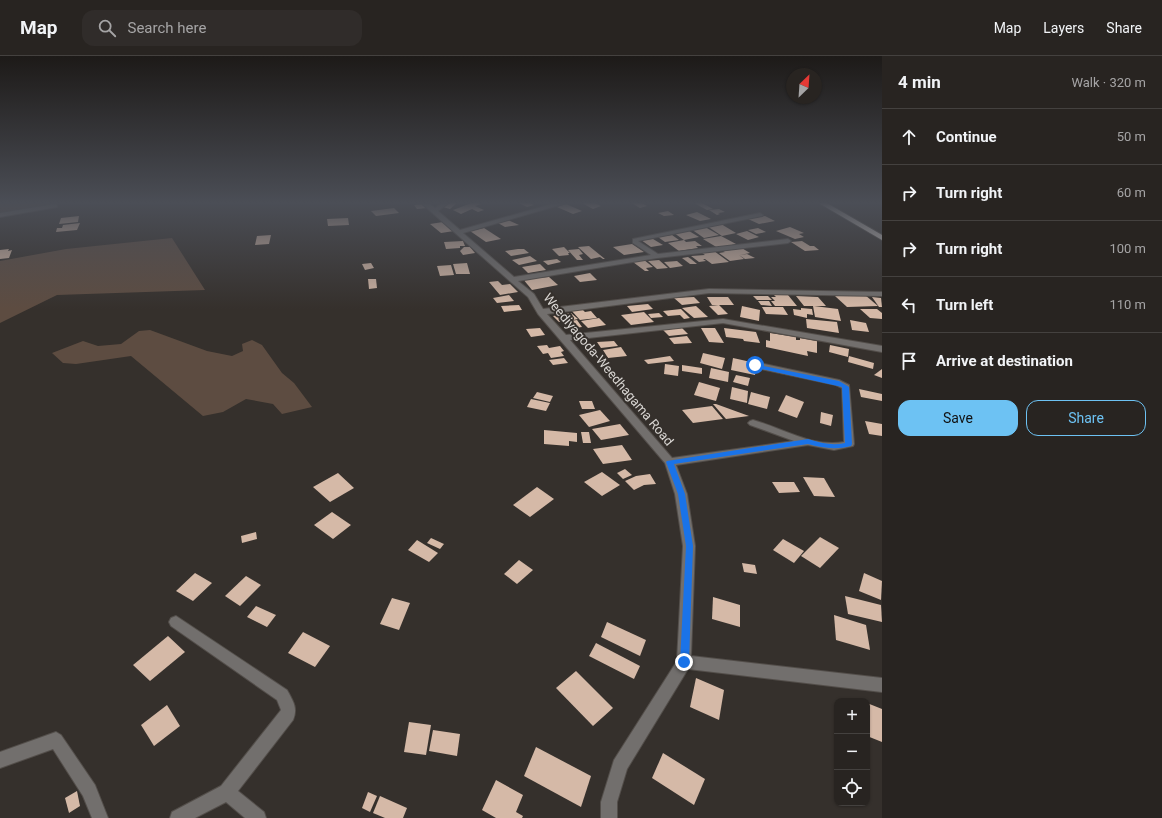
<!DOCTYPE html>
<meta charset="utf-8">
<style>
body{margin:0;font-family:Roboto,sans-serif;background:#302c2a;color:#f1f3f6}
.controls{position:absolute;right:12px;bottom:12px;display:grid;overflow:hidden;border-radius:8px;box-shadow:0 1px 3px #0004}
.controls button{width:36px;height:36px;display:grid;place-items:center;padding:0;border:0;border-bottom:1px solid #44413f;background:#282421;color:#f1f3f6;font:20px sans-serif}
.compass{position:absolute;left:786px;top:12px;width:36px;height:36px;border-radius:50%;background:#282421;box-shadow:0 1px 3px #0004;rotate:25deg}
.stop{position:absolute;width:12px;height:12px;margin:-9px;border:3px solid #1a73e8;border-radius:50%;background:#fff}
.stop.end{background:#1a73e8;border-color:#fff;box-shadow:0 1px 4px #0008}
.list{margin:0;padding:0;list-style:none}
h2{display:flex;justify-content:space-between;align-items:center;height:52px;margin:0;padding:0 16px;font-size:17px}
h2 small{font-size:13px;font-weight:400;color:#a5a4a5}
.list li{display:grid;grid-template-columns:26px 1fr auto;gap:12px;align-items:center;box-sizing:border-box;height:56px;padding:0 16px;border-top:1px solid #44413f}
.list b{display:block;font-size:15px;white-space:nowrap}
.list em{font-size:13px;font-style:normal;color:#a5a4a5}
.actions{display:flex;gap:8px;padding:12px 16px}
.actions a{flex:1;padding:9px 0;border:1px solid #6dc2f3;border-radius:12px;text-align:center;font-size:14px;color:#6dc2f3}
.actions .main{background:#6dc2f3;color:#111}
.icon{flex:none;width:22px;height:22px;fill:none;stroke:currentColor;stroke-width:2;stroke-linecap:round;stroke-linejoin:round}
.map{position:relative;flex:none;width:882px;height:762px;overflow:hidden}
header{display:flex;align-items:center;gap:24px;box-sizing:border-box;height:56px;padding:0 20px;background:#282421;border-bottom:1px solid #44413f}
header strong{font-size:19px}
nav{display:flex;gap:22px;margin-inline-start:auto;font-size:14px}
.search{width:280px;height:36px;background:#302c2a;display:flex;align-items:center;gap:10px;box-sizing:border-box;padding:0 14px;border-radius:12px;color:#a5a4a5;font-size:15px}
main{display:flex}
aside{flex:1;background:#282421}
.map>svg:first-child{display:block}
.green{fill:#5d4c41}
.building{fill:#d5b9a7}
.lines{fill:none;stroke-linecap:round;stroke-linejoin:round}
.minor-casing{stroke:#534e4a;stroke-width:2}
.highway-casing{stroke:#534e4a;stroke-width:2}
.minor{fill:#726f6d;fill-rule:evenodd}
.highway{fill:#cbc4bf;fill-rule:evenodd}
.route{fill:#1a73e8}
.labels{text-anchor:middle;stroke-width:4;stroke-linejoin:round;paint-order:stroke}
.street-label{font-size:13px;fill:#d9d6d3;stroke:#35302c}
</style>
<header>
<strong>Map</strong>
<div class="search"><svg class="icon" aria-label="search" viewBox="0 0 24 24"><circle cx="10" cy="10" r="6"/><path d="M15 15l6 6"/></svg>Search here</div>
<nav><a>Map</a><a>Layers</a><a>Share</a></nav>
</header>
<main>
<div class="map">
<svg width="882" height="762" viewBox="0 0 882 762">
<rect width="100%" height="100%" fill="#35302c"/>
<!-- green -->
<g class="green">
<polygon points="0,146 70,146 0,159"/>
<polygon points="172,182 205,234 57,239 0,267 0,205 66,193"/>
<polygon points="150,274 207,295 232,300 243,295 242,288 252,284 262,289 282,317 294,327 312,351 282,358 273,348 246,343 223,356 203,360 131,300 76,308 63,307 52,297 83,285 98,290 121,288 139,275"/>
</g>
<!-- building -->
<g class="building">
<polygon points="450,146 457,147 450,153 443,151"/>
<polygon points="474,146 481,148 475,150 484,154 478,156 472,153 461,158 453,154"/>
<polygon points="517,146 528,146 534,149 527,151"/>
<polygon points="593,146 601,150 593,153 582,147"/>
<polygon points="630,146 640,146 647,150 640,152"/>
<polygon points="700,146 713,153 707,154 694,147"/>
<polygon points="424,148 427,152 417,153 414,149"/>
<polygon points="566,148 582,155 573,158 557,151"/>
<polygon points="394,152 399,157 376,160 371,155"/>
<polygon points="719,153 725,156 718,157 720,158 717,159 709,154"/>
<polygon points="668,155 674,159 664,160 658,157"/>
<polygon points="697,156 711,163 700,165 686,159"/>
<polygon points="79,160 78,166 59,168 61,162"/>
<polygon points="765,160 775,165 759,168 748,163"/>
<polygon points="348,162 349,169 328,170 327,163"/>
<polygon points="508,164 519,169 505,171 498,167"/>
<polygon points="443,166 454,175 441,177 430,168"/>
<polygon points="80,167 77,174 56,176 57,172 62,172 63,169"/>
<polygon points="721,168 736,177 722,180 707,170"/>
<polygon points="705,171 719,179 704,182 691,173"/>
<polygon points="790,171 804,177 799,178 804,181 795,183 776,175"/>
<polygon points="484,172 501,183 486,186 470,175"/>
<polygon points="758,172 766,176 756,178 748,174"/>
<polygon points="689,175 699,181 684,184 674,177"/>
<polygon points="747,175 759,181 748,184 736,178"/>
<polygon points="271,179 269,188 255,189 257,180"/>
<polygon points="672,179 679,184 665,186 658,181"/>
<polygon points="721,180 736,188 718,192 703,183"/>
<polygon points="653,183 663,189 651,191 641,184"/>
<polygon points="684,184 686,186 695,185 702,190 696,190 698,192 679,195 668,187"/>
<polygon points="463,185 465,190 460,190 460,192 446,193 444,186"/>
<polygon points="802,185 810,190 814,190 819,194 805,195 791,186"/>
<polygon points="632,188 644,196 624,199 613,191"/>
<polygon points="589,190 605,203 603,203 600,201 591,203 578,191"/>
<polygon points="464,191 470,191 475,197 463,199 460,195"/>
<polygon points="564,191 570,197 568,197 569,199 559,200 552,193"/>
<polygon points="740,191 750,197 740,199 747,198 755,202 745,203 739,199 744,203 730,205 719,197 725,196 723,195 731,194 728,192"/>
<polygon points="9,193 8,195 12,194 9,202 0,203 0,194"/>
<polygon points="518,193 524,193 529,197 511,200 505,195"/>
<polygon points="579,193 583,198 579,199 583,204 577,204 568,194"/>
<polygon points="714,195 729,206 712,208 705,203 703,203 706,205 699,206 691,200 705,199 702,197"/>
<polygon points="530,200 537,205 519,209 512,204"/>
<polygon points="688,201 691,203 697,208 690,208 682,202"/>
<polygon points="557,203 561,206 548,209 543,205"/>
<polygon points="644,204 653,211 646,212 649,215 645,215 633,206"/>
<polygon points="659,204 668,212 657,213 648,205"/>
<polygon points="677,205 683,210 670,212 664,206"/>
<polygon points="371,207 374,212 365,214 362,208"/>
<polygon points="467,207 470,218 456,218 453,208"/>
<polygon points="540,208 546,214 528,217 522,211"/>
<polygon points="451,209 454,219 440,220 437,210"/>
<polygon points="590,217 597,224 580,226 574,220"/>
<polygon points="549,221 558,229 532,234 523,223"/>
<polygon points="368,223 376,223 377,232 369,233"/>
<polygon points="498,225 502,229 510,228 518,236 500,239 489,226"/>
<polygon points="509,239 514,245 497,247 493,242"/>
<polygon points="774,239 788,239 797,250 775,250 771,245 775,245 771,241 776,241"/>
<polygon points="865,239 878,250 847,251 835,240"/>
<polygon points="753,240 768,240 772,244 757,244"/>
<polygon points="796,240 818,241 826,250 814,250 838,253 841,265 815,261 813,250 804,250"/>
<polygon points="694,241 700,247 682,249 674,242"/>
<polygon points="707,241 728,241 734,249 712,249"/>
<polygon points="872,241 881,242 882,251 879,251"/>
<polygon points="758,245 769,245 772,250 761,249"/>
<polygon points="648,248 653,253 632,256 627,250"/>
<polygon points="519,249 522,254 504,256 501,250"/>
<polygon points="719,249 728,258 718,259 709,250"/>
<polygon points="696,250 708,261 694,262 682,252"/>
<polygon points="742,250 760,254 759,265 740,261"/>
<polygon points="762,251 783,251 788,259 766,258"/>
<polygon points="801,252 812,253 813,259 807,258 807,262 794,259 793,253 801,254"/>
<polygon points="582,253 585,256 591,255 597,262 580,264 571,254"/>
<polygon points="681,253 690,262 684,263 680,259 668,260 663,255"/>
<polygon points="860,253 877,253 882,257 882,263 870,262"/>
<polygon points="644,256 654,266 631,269 621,259"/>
<polygon points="571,257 578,263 564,266 577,264 582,271 567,273 562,266 559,266 553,260"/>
<polygon points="659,257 663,261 651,262 648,258"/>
<polygon points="599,262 606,269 588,272 581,265"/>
<polygon points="806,263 837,266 839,277 807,272"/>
<polygon points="850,264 866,267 869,276 852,274"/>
<polygon points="540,272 545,279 531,281 526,273"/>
<polygon points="682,272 688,278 669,280 663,274"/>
<polygon points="701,272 715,272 724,287 709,286"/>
<polygon points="724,272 756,276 760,287 744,285 743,283 726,281"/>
<polygon points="770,277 796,281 796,284 800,284 800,282 817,285 817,297 807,295 808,300 766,291 766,284 770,285"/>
<polygon points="687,280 692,287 674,288 669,282"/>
<polygon points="614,285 618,290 601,292 597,286"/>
<polygon points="547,289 549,292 560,290 564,295 561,296 564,300 551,302 548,297 543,298 537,290"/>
<polygon points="830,289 849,293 848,301 829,296"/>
<polygon points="621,291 627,300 608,302 603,294"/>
<polygon points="703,297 725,302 722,313 700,307"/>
<polygon points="670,300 674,305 648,308 644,304"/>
<polygon points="849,300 874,307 873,313 848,306"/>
<polygon points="564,302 568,307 553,309 549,304"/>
<polygon points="733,302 751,306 751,309 756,311 755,319 731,314"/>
<polygon points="665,308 679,310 678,320 664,318"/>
<polygon points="682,309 702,312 702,318 682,315"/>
<polygon points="711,312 729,316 728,326 709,322"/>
<polygon points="882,313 882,322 874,319"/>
<polygon points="736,319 750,322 748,330 733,326"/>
<polygon points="699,326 720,332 716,345 694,339"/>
<polygon points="732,331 748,335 747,347 730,343"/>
<polygon points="859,333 882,338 882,345 861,341"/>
<polygon points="537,336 553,340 550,346 533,342"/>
<polygon points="751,336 770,341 767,353 748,348"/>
<polygon points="786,339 804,346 797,362 778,355"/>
<polygon points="531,343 550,347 546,355 527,351"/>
<polygon points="579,345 592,345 595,353 582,353"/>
<polygon points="713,348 716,348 749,360 726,363"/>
<polygon points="712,350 723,363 693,367 682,354"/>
<polygon points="600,354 610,365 589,371 579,359"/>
<polygon points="821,356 833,359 831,370 820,367"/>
<polygon points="865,365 882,368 882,380 869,378"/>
<polygon points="620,368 629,379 601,384 592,373"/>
<polygon points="544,374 577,377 577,386 569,385 569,390 544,388"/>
<polygon points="581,376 589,376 591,387 583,387"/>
<polygon points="622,389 632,404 603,408 593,393"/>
<polygon points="625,413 632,419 623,423 617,417"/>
<polygon points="602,416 620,429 602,440 584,426"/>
<polygon points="338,417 354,432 330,446 313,431"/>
<polygon points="650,418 656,428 644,429 634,434 625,425 636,420"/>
<polygon points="803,421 824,422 835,441 814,440"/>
<polygon points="772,426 794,426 800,436 779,437"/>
<polygon points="537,431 554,443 530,461 513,449"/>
<polygon points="332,456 351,469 333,483 314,469"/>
<polygon points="256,476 257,483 242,487 241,480"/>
<polygon points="820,481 839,492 820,512 801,500"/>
<polygon points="431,482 444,488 440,493 427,487"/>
<polygon points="783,483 804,495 794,507 773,494"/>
<polygon points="417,484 438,497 429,506 408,494"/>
<polygon points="519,504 533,514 517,528 504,518"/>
<polygon points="742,507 755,509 757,518 744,516"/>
<polygon points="195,517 212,527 193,545 176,535"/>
<polygon points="864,517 882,525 881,544 859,535"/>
<polygon points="246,520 261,529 240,550 225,540"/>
<polygon points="845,540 881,549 882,566 848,558"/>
<polygon points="713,541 740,549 740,571 712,563"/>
<polygon points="392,542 410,547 399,574 380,568"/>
<polygon points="256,550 276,559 267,571 247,561"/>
<polygon points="834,559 866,569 870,594 836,584"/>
<polygon points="607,566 646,584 640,600 601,581"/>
<polygon points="303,576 330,590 315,611 288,597"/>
<polygon points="168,580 185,596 150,625 133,609"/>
<polygon points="596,587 640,610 634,623 589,600"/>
<polygon points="576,615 613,652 593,670 556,632"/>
<polygon points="696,622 724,634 719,664 690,651"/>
<polygon points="867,647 882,653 882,686 867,680"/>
<polygon points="167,649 180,670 154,690 141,669"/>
<polygon points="409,666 431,669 426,699 404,696"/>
<polygon points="433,674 460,678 457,700 429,695"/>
<polygon points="536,691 591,720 581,751 524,720"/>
<polygon points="663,697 705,723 694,749 652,722"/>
<polygon points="496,724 523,739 516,756 523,760 522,762 496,762 482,754"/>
<polygon points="77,735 80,750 69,757 65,742"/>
<polygon points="368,736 377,740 370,756 362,752"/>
<polygon points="380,740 407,752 403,762 385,762 373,757"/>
</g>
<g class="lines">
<defs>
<g id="minor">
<path d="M 420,146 L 427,146 L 435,152 L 443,146 L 450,146 L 438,155 L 460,174 L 559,146 L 570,146 L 463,177 L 514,221 L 651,199 L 633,187 L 633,183 L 760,157 L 763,159 L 762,160 L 638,185 L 658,198 L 788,183 L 791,185 L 788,187 L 657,202 L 518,225 L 534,238 L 543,253 L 709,233 L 882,236 L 882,240 L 709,237 L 547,258 L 566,279 L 723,263 L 882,290 L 882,296 L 723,267 L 570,284 L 672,402 L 794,385 L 750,369 L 748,367 L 750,365 L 753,364 C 782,372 813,392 844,386 L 842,332 L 836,329 L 752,311 L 751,309 L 752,307 L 755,306 L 839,324 L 849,329 L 854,388 L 853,390 L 834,394 L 808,389 L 676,409 L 687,438 L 695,490 L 691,600 L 882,622 L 882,636 L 688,613 L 627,713 L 617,746 L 617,762 L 601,762 L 601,746 L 614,704 L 677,605 L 683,490 L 675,438 L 665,407 L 538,258 L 528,241 Z"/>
<polygon points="55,148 57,149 57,151 0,161 0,157"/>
<path d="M 176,560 L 287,634 C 293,645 298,652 293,664 L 238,735 L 264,756 L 266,762 L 245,762 L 226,746 L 195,762 L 170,762 L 172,756 L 221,730 L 281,654 L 277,644 L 171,570 L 169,566 L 171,562 Z"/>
<polygon points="56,676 61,679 95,729 108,762 92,762 83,740 53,693 0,712 0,696"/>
</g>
<polygon id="highway" points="817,146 825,146 882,179 882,184"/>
</defs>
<!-- minor casing -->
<use href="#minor" class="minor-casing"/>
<!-- highway casing -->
<use href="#highway" class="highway-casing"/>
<!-- minor -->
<use href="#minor" class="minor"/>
<!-- highway -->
<use href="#highway" class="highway"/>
</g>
<!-- sky -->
<linearGradient id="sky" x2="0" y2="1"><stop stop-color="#1d1a18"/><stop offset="0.58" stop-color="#4b4e56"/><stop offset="1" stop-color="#4b4e56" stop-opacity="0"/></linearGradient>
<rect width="882" height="253" fill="url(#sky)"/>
<!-- route -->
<path class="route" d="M 753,308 L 839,325 L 849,331 L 852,388 L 851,390 C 835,394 823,392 808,388 L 674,408 L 685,438 L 693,490 L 689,606 L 688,610 L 684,611 L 681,610 L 680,606 L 686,490 L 678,438 L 666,406 L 667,405 L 808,383 C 821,387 832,390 845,387 L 842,331 L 753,311 Z"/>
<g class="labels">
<!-- street labels -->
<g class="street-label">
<text transform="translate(609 313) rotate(50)" y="5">Weediyagoda-Weedhagama Road</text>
</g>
</g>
</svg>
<div class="controls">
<button>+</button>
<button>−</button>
<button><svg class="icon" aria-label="locate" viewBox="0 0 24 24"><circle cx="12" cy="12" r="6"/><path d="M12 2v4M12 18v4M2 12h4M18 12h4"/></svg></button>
</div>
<svg class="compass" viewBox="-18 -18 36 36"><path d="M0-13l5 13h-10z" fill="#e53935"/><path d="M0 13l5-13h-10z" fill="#a5a4a5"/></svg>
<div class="stop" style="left:755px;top:309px"></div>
<div class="stop end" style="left:684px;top:606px"></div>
</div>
<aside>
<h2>4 min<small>Walk · 320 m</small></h2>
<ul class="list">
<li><svg class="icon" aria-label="ahead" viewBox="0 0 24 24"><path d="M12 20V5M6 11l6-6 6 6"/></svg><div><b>Continue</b></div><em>50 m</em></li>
<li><svg class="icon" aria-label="right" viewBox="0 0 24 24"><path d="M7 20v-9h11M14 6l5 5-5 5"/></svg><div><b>Turn right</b></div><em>60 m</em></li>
<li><svg class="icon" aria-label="right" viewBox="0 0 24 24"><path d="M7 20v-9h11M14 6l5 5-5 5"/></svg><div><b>Turn right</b></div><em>100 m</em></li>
<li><svg class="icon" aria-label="left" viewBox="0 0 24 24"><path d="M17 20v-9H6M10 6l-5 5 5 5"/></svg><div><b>Turn left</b></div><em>110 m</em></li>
<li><svg class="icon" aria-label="arrive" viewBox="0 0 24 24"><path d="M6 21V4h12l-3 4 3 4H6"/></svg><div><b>Arrive at destination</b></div></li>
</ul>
<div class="actions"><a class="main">Save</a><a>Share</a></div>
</aside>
</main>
